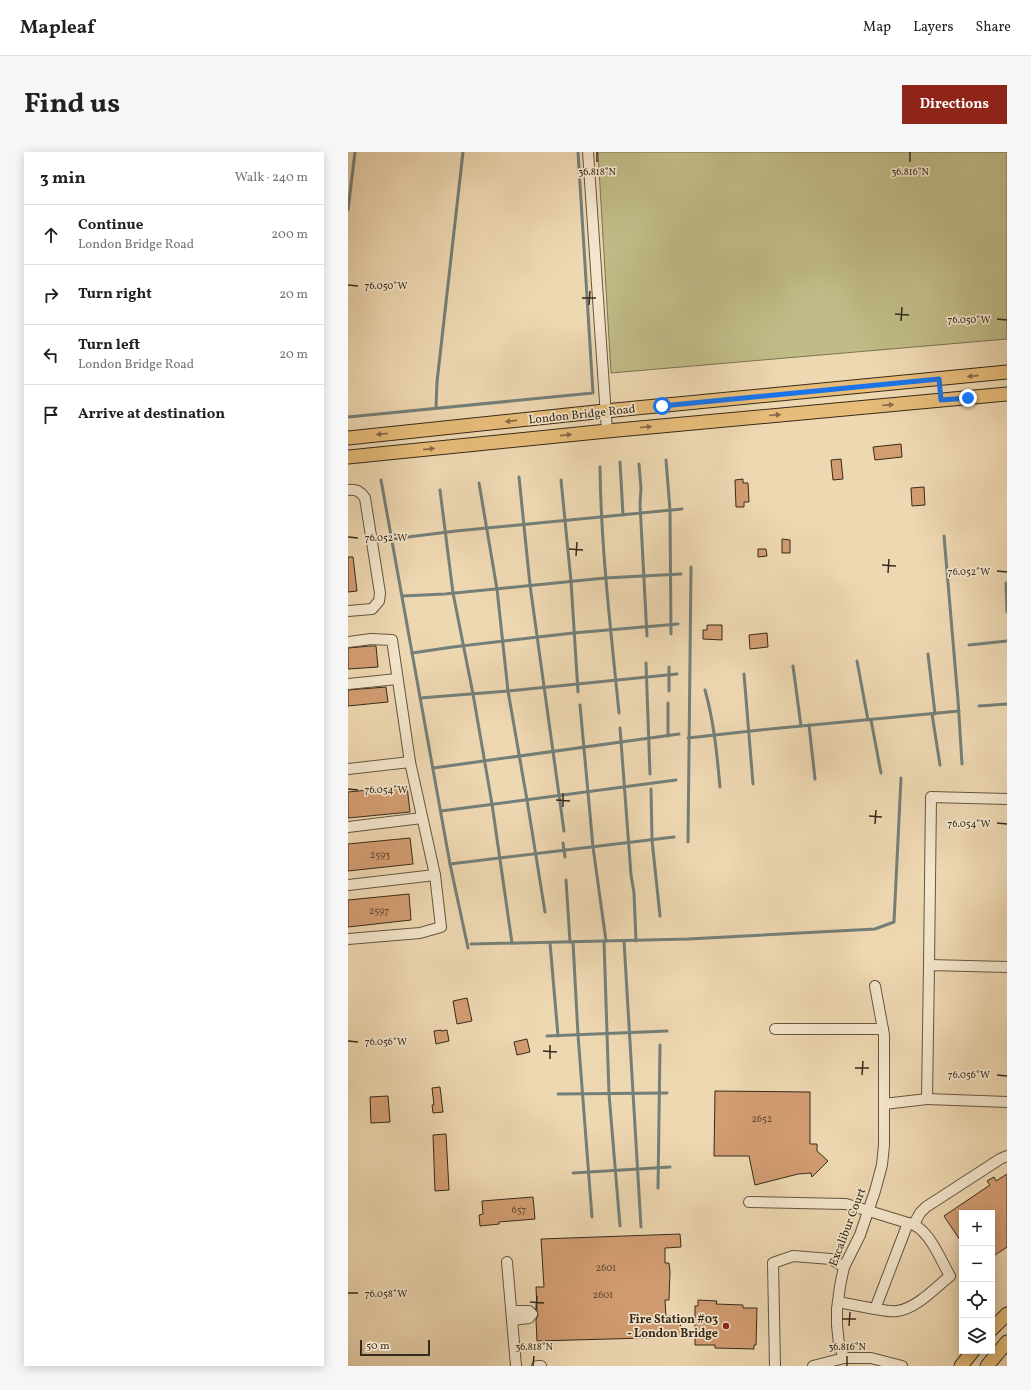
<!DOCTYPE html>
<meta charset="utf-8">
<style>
body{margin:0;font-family:Vollkorn,serif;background:#f6f6f6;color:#202124}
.controls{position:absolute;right:12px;bottom:12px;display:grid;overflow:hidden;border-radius:0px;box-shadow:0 2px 10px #0003}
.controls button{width:36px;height:36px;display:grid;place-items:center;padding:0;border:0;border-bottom:1px solid #e0e0e0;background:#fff;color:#202124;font:20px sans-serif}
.scale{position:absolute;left:12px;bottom:10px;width:70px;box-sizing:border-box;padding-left:4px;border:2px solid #362a1b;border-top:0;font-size:11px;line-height:14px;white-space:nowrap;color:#362a1b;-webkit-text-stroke:3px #f4e6cd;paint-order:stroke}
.stop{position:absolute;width:12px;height:12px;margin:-9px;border:3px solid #1a73e8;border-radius:50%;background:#fff}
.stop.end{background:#1a73e8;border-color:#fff;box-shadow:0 1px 4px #0008}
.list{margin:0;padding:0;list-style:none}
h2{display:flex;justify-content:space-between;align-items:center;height:52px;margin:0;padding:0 16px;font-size:17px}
h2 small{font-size:13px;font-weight:400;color:#757577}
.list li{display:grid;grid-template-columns:26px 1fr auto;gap:12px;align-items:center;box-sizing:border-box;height:60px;padding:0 16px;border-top:1px solid #e0e0e0}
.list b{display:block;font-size:15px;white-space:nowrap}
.list p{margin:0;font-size:13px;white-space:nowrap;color:#757577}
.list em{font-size:13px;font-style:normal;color:#757577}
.icon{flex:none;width:22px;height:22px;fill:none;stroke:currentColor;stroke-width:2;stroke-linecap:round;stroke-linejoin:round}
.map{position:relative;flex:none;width:659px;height:1214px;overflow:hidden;border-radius:0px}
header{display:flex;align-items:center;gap:24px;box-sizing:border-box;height:56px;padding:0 20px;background:#fff;border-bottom:1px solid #e0e0e0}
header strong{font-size:19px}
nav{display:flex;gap:22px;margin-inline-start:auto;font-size:14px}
.intro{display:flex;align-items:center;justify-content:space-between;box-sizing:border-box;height:96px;padding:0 24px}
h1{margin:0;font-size:28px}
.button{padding:10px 18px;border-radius:0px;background:#8f2418;color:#fff;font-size:14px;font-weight:700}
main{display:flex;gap:24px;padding:0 24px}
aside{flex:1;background:#fff;border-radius:0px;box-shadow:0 2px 10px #0003}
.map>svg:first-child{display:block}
.green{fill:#c0bc87;stroke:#7b7351}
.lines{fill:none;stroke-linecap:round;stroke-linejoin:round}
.stream{stroke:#747f78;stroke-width:3}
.building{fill:#d39d72;stroke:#362a1b}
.minor-casing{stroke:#645641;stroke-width:12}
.major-casing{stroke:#362a1b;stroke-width:15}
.minor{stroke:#f4e6cd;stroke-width:10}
.major{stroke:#e7bc79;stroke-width:13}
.oneway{fill:#866c45}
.route{stroke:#1a73e8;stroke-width:5}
.ticks{fill:none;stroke:#362a1b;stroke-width:1.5}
.poi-dot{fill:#8f2418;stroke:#f4e6cd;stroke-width:1.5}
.labels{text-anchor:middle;stroke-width:3.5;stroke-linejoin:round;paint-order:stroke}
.number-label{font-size:10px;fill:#5d4731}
.street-label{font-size:12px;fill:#362a1b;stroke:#f4e6cd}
.poi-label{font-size:12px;font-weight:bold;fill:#362a1b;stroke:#f4e6cd;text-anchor:end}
.ticks-label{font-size:10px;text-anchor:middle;fill:#362a1b;stroke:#f4e6cd;stroke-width:3.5;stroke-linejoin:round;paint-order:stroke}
</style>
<header>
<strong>Mapleaf</strong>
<nav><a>Map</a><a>Layers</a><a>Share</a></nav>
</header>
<div class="intro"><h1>Find us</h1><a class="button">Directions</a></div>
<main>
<aside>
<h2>3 min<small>Walk · 240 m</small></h2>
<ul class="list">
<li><svg class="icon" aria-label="ahead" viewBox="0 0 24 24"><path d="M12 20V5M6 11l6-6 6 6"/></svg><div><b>Continue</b><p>London Bridge Road</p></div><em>200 m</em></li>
<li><svg class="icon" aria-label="right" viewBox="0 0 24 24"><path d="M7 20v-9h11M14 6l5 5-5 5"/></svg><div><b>Turn right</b></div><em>20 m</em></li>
<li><svg class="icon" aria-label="left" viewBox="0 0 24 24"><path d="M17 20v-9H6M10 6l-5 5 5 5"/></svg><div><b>Turn left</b><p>London Bridge Road</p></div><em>20 m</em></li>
<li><svg class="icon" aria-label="arrive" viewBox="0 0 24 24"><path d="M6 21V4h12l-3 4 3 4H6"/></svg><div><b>Arrive at destination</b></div></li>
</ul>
</aside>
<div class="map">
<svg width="659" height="1214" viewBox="0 0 659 1214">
<rect width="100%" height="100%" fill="#eed8b2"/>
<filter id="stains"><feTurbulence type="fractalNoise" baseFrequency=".005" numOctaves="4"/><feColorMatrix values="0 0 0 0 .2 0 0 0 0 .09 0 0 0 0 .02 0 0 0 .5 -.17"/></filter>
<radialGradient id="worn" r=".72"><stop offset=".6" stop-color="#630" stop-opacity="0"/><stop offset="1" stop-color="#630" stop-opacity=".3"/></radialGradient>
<!-- green -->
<polygon class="green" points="250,0 659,0 659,187 263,221"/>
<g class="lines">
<!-- stream -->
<g class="stream">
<polyline points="0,58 7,0"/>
<polyline points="88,256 89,230 115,0"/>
<polyline points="0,265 245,241 230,0"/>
<polyline points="318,308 322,358 323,482"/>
<polyline points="272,310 275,363"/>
<polyline points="291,312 293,336 292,352 299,484"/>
<path d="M 252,315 C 253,397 263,479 271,561"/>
<polyline points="171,325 182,433 216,679"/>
<polyline points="33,328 102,712"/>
<polyline points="213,328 223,429 230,540"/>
<polyline points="131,331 149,437 160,539 179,648 197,760"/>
<polyline points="92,338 105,441 125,542 144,652 164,791"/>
<polyline points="596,384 610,548 614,612"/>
<polyline points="44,387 108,379 334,357"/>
<polyline points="658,431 659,460"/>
<polyline points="54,444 97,442 257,426 333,422"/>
<polyline points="621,493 659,489"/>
<polyline points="64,501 105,495 225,481 330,472"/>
<polyline points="580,502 587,562"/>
<polyline points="509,509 520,568"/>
<polyline points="298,511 302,622"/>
<polyline points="445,514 453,574"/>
<polyline points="396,522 405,632"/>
<path d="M 357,538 C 366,570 369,602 372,635"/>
<polyline points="321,539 321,515"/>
<polyline points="72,546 160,539 329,522"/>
<polyline points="320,551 320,584"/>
<polyline points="232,553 245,695 258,789"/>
<polyline points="631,554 659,552"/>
<polyline points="584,562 592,613"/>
<polyline points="523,568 533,621"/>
<polyline points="461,573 467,627"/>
<polyline points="272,576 283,723 286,741 288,789"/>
<polyline points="340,586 412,578 611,559"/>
<polyline points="85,616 331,582"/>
<polyline points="303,637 304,688 312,764"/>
<polyline points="93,659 328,628"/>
<polyline points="340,690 343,415"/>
<polyline points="215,691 217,705"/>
<polyline points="218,728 222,790"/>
<polyline points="256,789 261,942 272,1074"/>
<polyline points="276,789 293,1075"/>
<polyline points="225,790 230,883 244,1065"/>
<polyline points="202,791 210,884"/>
<polyline points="123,792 340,787 527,777 546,770 553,626"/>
<polyline points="120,796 102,712 326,685"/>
<polyline points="199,884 319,879"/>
<polyline points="210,942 319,941"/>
<polyline points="225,1021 322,1015"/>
<polyline points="310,1036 312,893"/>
</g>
</g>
<!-- building -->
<g class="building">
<polygon points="553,292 554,305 527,308 525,295"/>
<polygon points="493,307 495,327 485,328 483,308"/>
<polygon points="395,327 395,331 400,331 401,350 396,350 396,355 388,355 387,328"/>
<polygon points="576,335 577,353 564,354 563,336"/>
<polygon points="434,387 442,388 442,401 434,401"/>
<polygon points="410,397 418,397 419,404 410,405"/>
<polygon points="0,405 5,405 9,439 0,440"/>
<polygon points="359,473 374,473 374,488 355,487 355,478 359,478"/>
<polygon points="419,481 420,495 402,497 401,483"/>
<polygon points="23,494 28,494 30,515 0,517 0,496"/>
<polygon points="38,535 40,550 0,554 0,538"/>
<polygon points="59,634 62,660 0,666 0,640"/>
<polygon points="62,686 65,712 0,719 0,692"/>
<polygon points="61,742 63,768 0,775 0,748"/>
<polygon points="119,846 124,869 109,872 105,849"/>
<polygon points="93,878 93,879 99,878 101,889 88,892 86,879"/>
<polygon points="179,887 182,900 169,903 166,890"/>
<polygon points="92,935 95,960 85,961 84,953 86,953 84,936"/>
<polygon points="367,939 462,940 462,992 469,992 469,999 480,1009 464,1025 463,1021 450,1022 407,1033 401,1004 366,1004"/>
<polygon points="40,944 42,970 23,971 22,945"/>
<polygon points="98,982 101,1038 87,1039 85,983"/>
<polygon points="659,1022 659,1095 644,1105 644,1061 614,1061 614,1091 596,1064 642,1033 639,1029 646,1025 648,1029"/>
<polygon points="185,1045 187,1067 151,1070 151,1072 132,1074 131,1063 135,1062 134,1049"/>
<polygon points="332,1082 333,1095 317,1096 317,1111 321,1111 322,1120 321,1148 317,1148 318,1164 332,1163 333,1185 189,1189 188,1168 190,1163 189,1158 188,1135 196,1135 193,1087"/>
<polygon points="350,1148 369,1149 368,1152 395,1153 395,1156 409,1156 408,1193 406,1193 406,1197 367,1196 367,1193 347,1193 347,1154 350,1154"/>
</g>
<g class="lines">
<defs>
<g id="minor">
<polyline points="240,0 259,279"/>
<path d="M 0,338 C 8,337 12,339 17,346 L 32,441 L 31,449 L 24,457 L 0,459"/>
<polyline points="0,490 23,487 44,488 62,610 87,723 93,775 72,781 0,787"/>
<polyline points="0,532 49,527"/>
<polyline points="0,617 62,610"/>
<polyline points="0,675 74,666"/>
<polyline points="0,733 87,723"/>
<polyline points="581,813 583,645 659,647"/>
<polyline points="427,877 535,877"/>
<polyline points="579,947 659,950"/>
<polyline points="536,952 579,947 581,813 659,815"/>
<polyline points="401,1050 498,1052 560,1071 527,1157 490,1150"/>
<polyline points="566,1072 572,1061 578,1055 652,1007 659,1004"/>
<polyline points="159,1110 168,1214"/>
<path d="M 527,1157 C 534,1158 542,1160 549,1159 C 568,1157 588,1135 602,1124 C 592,1107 580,1074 560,1071"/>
<polyline points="164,1159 181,1159 184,1162 181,1166 164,1168"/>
<polyline points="496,1206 491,1192 489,1173 489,1157 492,1134 496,1115 512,1083 527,1039 534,1013 536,993 536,883 527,834"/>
<polyline points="189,1214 193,1214"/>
<polyline points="427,1214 425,1111 445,1104 483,1107 496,1115"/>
<polyline points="465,1214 496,1206 523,1206 554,1214"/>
</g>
<g id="major">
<polyline points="0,286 257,259 659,220"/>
<polyline points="0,305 259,279 659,242"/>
<polyline points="644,1177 659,1162"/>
<polyline points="613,1214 625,1199"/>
<polyline points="639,1214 659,1190"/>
</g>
</defs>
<!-- minor casing -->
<use href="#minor" class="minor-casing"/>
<!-- major casing -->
<use href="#major" class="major-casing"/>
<!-- minor -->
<use href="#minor" class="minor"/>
<!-- major -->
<use href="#major" class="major"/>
</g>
<!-- one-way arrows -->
<defs><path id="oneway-solid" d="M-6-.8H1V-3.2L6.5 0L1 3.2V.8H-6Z"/></defs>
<g class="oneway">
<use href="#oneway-solid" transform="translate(625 224) rotate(174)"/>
<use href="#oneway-solid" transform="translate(540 253) rotate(-5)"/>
<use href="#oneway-solid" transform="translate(427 263) rotate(-5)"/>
<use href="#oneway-solid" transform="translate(163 269) rotate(174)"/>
<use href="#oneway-solid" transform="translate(298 275) rotate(-5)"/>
<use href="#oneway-solid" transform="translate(34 282) rotate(174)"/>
<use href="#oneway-solid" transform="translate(218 283) rotate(-6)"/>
<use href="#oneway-solid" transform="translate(81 297) rotate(-6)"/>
</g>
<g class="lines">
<!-- route -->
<polyline class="route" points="314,254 591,227 593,248 620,246"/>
</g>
<!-- ticks -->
<path class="ticks" d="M 249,10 L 249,0M 562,10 L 562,0M 0,133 L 10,134M 234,146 L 248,146M 241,153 L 242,139M 547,162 L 561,163M 649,167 L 659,168M 553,169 L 554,155M 0,385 L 10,386M 221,397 L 235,398M 228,404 L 229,390M 534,413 L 548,414M 649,419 L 659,420M 540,421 L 541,407M 0,637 L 10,638M 208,648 L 222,649M 215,655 L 215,641M 521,664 L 534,665M 649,671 L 659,672M 527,672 L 528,658M 0,889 L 10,890M 195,899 L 209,900M 202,907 L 202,893M 507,916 L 521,916M 514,923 L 515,909M 649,923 L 659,924M 0,1141 L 10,1141M 182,1150 L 196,1151M 188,1158 L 189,1144M 494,1167 L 508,1167M 501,1174 L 502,1160M 185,1214 L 186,1204M 499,1214 L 499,1204"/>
<!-- markers -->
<circle class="poi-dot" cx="378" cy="1174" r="4"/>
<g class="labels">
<!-- number labels -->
<g class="number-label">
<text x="32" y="706">2593</text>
<text x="31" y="762">2597</text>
<text x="414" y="970">2652</text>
<text x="171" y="1061">657</text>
<text x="258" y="1119">2601</text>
<text x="255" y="1146">2601</text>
</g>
<!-- street labels -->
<g class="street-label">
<text transform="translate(234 262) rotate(-6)" y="4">London Bridge Road</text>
<text transform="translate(499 1075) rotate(-69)" y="4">Excalibur Court</text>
</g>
<!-- poi labels -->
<g class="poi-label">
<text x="370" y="1171">Fire Station #03<tspan x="370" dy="14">- London Bridge</tspan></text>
</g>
</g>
<g class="ticks-label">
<text x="249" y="23">36.818°N</text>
<text x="562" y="23">36.816°N</text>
<text x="38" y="137">76.050°W</text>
<text x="621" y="171">76.050°W</text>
<text x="38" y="389">76.052°W</text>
<text x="621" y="423">76.052°W</text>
<text x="38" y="641">76.054°W</text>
<text x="621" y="675">76.054°W</text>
<text x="38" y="893">76.056°W</text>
<text x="621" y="926">76.056°W</text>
<text x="38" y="1145">76.058°W</text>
<text x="186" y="1198">36.818°N</text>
<text x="499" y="1198">36.816°N</text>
</g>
<rect width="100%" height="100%" filter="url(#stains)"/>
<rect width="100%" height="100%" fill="url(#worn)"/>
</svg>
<div class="controls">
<button>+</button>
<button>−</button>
<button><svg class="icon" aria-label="locate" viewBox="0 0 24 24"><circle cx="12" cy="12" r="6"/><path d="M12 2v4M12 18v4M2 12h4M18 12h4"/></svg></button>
<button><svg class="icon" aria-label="layers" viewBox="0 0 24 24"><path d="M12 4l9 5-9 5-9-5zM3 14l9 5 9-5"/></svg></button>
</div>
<div class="scale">50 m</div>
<div class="stop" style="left:314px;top:254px"></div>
<div class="stop end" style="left:620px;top:246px"></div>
</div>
</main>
